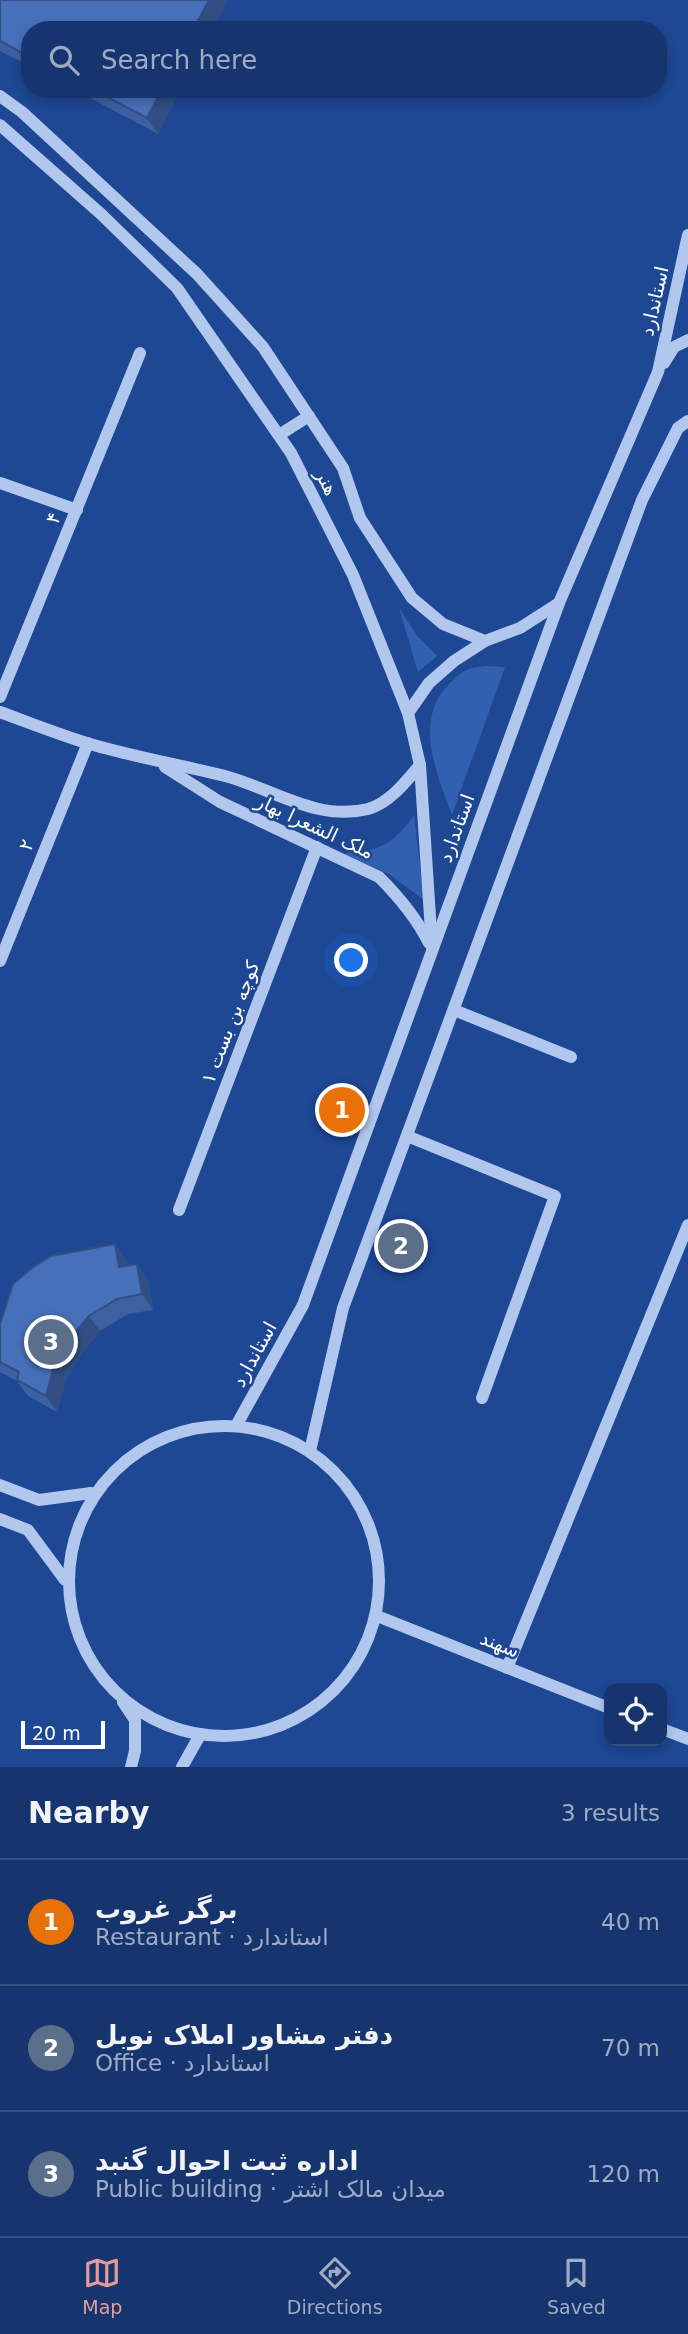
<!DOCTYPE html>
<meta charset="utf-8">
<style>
body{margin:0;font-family:"DejaVu Sans",Cairo,sans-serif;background:#1f3d74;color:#f1f3f6}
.controls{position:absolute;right:21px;bottom:21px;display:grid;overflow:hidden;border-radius:14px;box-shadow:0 4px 10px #0003}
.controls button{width:63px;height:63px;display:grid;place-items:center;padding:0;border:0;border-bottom:2px solid #355082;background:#16356f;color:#f1f3f6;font:35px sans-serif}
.scale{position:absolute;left:21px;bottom:18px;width:84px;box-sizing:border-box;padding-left:7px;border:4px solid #fff;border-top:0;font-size:19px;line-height:24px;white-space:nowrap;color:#fff;-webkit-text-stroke:5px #1e4794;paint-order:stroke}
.you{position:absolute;left:352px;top:961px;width:24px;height:24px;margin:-18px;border:5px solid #fff;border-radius:50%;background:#1a73e8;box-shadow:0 0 0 10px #1a73e833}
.badge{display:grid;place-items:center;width:46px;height:46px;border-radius:50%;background:#e69b98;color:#fff;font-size:23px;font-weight:700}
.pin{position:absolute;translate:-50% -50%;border:4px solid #fff;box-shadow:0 2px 7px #0006}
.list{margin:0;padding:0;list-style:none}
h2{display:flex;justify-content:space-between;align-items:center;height:91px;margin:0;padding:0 28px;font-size:30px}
h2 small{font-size:23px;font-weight:400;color:#9eabc3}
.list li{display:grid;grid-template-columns:46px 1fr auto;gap:21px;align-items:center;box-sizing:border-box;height:126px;padding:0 28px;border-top:2px solid #355082}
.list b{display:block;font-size:26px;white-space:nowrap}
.list p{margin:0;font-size:23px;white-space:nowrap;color:#9eabc3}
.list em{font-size:23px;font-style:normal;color:#9eabc3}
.icon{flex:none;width:38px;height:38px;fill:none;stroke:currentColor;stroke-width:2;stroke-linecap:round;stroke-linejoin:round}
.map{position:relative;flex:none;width:688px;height:1767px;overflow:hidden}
.search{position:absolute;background:#16356f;box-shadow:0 4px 10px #0003;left:21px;right:21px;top:21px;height:77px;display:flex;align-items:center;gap:18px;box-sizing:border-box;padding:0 24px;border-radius:28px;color:#9eabc3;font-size:26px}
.sheet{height:469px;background:#16356f}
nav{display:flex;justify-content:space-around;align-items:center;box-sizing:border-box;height:98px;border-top:2px solid #355082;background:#16356f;font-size:19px;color:#9eabc3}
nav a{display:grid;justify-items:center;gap:4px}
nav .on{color:#e69b98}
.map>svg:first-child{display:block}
.green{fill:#3260b1}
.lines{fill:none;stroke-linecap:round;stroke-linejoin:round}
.minor{stroke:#b1c7ee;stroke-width:12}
.wall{fill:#3d60a0}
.shaded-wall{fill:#324e82}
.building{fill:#4770ba;stroke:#324e82;stroke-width:2}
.labels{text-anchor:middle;stroke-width:5;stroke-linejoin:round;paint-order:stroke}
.street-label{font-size:19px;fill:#fff;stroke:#1e4794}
</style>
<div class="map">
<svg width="688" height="1767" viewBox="0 0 688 1767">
<rect width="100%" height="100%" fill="#1e4794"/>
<!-- green -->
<g class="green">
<polygon points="399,608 418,637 437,656 418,672"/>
<path d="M 486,666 L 505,667 L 452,815 C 436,773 412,717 452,681 C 465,669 468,668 486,666 Z"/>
<path d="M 414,815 L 424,900 L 389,874 L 344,854 C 381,849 391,847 414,815 Z"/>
</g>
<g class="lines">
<!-- minor -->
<g class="minor">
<polyline points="0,96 22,112 197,274 263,347 343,468 360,518 412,598 443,624 485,641 520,628 559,603"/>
<polyline points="0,125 101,214 177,288 291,453 353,575 408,713 420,765 432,947"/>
<polyline points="664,363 674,347 688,340"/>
<polyline points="279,435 309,416"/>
<polyline points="0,483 77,510"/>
<polyline points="0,697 140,353"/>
<path d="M 0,712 C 30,723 60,735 90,744 C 135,757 180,765 225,776 C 271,788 317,822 368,809 C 389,803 406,782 420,765"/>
<polyline points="408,713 429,683 454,661 485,641"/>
<path d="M 165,767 L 220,802 L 379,877 C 399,897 416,917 429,943"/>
<polyline points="0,961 88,743"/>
<polyline points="454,1010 571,1057"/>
<polyline points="407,1136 555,1196 482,1398"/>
<polyline points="179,1210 317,847"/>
<circle cx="224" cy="1581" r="155"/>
<polyline points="236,1426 303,1305 559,603 658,372 688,235"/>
<polyline points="310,1451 343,1308 642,500 678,428 688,421"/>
<polyline points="0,1485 39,1500 91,1493"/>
<polyline points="0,1519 28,1530 65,1580"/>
<polyline points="377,1616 609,1708"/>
<polyline points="507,1668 688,1225"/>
<polyline points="123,1702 135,1720 135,1751 131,1767"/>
<polyline points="662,1729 688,1739"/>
<polyline points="182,1767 200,1735"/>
</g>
</g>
<!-- wall -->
<g class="wall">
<polygon points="0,0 228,0 212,30 30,30 30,66 0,51"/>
<polygon points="73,89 181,89 158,134"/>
<polygon points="115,1244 126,1260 127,1266 148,1279 153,1310 128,1314 100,1331 82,1353 66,1379 57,1412 28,1396 17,1381 0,1372 0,1324"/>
</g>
<!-- shaded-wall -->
<g class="shaded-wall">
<polygon points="209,0 228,0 212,30 193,30"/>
<polygon points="162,89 181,89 158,134 147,118"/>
<polygon points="115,1244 126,1260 130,1283 119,1267"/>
<polygon points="137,1264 148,1279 153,1310 142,1294"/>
<polygon points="89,1316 100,1331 82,1353 66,1379 57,1412 46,1396 55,1363 71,1337"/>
</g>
<!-- building -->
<g class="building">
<polygon points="0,0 209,0 193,30 30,30 30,57 0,41"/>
<polygon points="92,89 162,89 147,118"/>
<polygon points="115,1244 119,1267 137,1264 142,1294 117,1299 89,1316 71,1337 55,1363 46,1396 17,1380 19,1372 0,1362 0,1324 13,1284 32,1268 51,1256"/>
</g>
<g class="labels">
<!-- street labels -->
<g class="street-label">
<text transform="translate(654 301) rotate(-77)" y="7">استاندارد</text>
<text transform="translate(327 482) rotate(63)" y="7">هنر</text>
<text transform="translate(53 518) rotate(-68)" y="7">۴</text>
<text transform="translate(315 826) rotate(25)" y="7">ملک الشعرا بهار</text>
<text transform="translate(456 828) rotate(-70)" y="7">استاندارد</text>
<text transform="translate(26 845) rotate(-68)" y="7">۲</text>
<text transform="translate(230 1022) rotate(-69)" y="7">کوچه بن بست ۱</text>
<text transform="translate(254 1354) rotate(-61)" y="7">استاندارد</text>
<text transform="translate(500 1644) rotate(22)" y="7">سهند</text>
</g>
</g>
</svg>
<div class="controls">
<button><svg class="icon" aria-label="locate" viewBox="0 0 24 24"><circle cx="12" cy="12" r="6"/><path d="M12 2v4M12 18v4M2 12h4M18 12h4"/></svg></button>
</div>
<div class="scale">20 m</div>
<div class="you"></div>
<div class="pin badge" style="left:342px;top:1110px;background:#e8710a">1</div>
<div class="pin badge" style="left:401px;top:1246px;background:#5c6f8a">2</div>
<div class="pin badge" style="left:51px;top:1342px;background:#5c6f8a">3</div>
<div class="search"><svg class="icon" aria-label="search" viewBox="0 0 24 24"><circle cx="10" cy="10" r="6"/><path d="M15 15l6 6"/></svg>Search here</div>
</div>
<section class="sheet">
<h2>Nearby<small>3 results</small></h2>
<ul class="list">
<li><span class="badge" style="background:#e8710a">1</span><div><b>برگر غروب</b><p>Restaurant · استاندارد</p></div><em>40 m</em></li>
<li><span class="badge" style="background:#5c6f8a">2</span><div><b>دفتر مشاور املاک نوبل</b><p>Office · استاندارد</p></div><em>70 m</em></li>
<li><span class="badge" style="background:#5c6f8a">3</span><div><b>اداره ثبت احوال گنبد</b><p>Public building · میدان مالک اشتر</p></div><em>120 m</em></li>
</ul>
</section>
<nav>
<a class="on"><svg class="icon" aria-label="map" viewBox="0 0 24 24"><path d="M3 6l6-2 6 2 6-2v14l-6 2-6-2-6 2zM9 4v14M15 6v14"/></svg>Map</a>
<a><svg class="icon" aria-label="directions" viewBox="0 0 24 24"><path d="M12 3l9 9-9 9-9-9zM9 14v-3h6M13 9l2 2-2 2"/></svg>Directions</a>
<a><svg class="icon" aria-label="saved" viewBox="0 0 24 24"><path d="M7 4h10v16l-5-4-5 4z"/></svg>Saved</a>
</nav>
